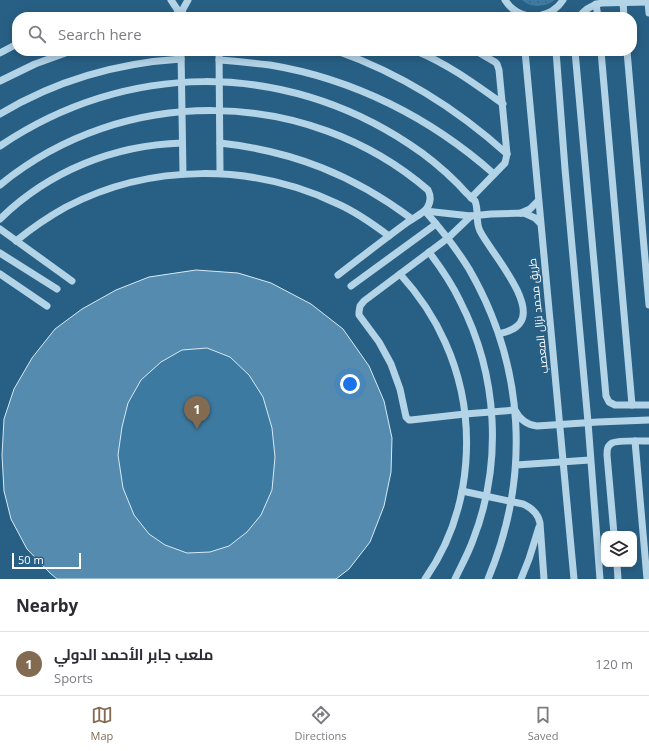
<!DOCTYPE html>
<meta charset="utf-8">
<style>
body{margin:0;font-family:"Open Sans",Cairo,sans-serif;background:#f2f2f3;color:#2b2b33}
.controls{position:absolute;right:12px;bottom:12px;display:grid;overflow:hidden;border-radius:8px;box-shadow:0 2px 10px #0003}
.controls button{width:36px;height:36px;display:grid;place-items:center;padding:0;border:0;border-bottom:1px solid #e1e1e2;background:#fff;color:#2b2b33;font:20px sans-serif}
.scale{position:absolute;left:12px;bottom:10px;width:69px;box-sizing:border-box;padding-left:4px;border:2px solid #fff;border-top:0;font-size:11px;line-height:14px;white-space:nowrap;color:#fff;-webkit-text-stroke:3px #286085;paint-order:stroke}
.you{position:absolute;left:350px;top:384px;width:14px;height:14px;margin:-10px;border:3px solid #fff;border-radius:50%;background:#1a73e8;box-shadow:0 0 0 6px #1a73e833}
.badge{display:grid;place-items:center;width:26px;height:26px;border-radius:50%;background:#836b52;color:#fff;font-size:13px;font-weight:700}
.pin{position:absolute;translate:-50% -33px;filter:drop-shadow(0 1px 2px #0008)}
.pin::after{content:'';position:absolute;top:21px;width:14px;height:12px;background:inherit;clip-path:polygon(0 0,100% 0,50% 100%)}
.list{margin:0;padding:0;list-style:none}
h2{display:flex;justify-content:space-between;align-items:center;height:52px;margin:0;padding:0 16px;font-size:17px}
h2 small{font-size:13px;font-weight:400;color:#7c7c81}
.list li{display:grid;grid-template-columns:26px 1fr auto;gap:12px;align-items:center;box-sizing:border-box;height:64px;padding:0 16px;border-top:1px solid #e1e1e2}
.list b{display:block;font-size:15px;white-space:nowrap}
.list p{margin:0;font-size:13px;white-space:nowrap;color:#7c7c81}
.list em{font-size:13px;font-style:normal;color:#7c7c81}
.icon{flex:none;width:22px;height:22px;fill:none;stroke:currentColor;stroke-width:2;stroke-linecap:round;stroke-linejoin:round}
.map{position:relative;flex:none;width:649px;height:579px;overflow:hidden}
.search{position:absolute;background:#fff;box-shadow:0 2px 10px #0003;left:12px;right:12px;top:12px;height:44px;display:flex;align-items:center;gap:10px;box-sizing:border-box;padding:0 14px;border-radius:16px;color:#7c7c81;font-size:15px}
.sheet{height:116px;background:#fff}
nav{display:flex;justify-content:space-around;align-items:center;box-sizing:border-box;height:56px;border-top:1px solid #e1e1e2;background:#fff;font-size:11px;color:#7c7c81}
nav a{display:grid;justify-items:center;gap:2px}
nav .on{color:#836b52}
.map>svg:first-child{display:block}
.grass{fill:url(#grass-dots)}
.garden{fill:#3d7aa1}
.building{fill:#558baf;stroke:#d6eaf6;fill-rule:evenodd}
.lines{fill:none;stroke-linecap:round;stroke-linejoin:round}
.minor{stroke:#b3d3e7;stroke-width:7}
.labels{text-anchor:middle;stroke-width:3;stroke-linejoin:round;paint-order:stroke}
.street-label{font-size:11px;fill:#fff;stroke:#286085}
</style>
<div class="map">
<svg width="649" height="579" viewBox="0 0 649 579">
<defs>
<pattern id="grass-dots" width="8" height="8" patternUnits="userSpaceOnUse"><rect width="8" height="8" fill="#3d7aa1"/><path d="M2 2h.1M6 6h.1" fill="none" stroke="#446376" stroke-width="1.8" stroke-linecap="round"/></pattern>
</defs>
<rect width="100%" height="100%" fill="#286085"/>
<!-- grass -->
<path class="grass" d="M 522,0 L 555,0 C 545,7 532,9 522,0 Z"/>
<!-- garden -->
<polygon class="garden" points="196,270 238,273 271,283 311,304 343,329 369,366 384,401 392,438 391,472 384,506 370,542 349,569 336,579 57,579 50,573 27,549 11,519 14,389 32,358 55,329 116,290 149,277"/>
<!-- building -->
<path class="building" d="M 196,270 L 238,273 L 271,283 L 311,304 L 343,329 L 369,366 L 384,401 L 392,438 L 391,472 L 384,506 L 370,542 L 349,569 L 336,579 L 57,579 L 50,573 L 27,549 L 11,519 L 4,491 L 2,455 L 4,419 L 14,389 L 32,358 L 55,329 L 82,309 L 116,290 L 149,277 ZM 207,348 L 230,357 L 249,375 L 263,397 L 272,428 L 275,457 L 272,490 L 261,515 L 247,532 L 229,546 L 210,552 L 187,553 L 165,545 L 149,534 L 134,515 L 123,488 L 118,455 L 122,427 L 128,403 L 141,380 L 161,362 L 182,350 Z"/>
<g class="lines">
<!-- minor -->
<g class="minor">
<polyline points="171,0 177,9 179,17"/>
<path d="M 505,0 C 507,3 510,7 513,9 C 529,22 553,16 563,0"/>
<polyline points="623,2 624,17"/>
<polyline points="648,2 649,13"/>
<polyline points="596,4 598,17"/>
<polyline points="181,17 183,9 188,0"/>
<path d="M 579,17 C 585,9 592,5 601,3 L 649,2"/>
<polyline points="181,51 183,174"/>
<polyline points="219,51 220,173"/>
<path d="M 337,51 C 402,74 456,108 507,154"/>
<path d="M 416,51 C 448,64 475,84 503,104"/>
<path d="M 525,51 C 541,227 558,403 574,579"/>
<polyline points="556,51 565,169 588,422 600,579"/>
<polyline points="575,51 606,396 609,402 615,405 649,405"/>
<polyline points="601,51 632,405"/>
<polyline points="627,51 649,305"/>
<polyline points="0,53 17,44"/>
<path d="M 219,60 C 236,61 253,63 270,65 C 354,79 431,118 494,174"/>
<polyline points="0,81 35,64 71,51"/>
<path d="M 0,114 C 55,81 117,63 181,59"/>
<path d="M 220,143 C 293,151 353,175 412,219"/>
<path d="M 0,146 C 126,61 282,60 409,144 C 426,155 443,169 458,184 C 463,190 469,196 475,201 C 479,210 475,221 480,231 C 490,251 536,302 520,323 C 515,330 506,332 499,334"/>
<path d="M 0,185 C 123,84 307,86 428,190 C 431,196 431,202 427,208 C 423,214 411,219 405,224 C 382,241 360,258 338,275"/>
<polyline points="471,198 505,163 507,154 499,70 497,64 495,62 476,51"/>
<path d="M 425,211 C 441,229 456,248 469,269 C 525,366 531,476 488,579"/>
<polyline points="425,211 471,216 491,214 524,213 535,218 540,223"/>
<polyline points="521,213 530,209 538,201"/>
<path d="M 471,216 L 448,238 L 364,301 L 360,306 L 359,312 L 359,315 L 379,342 L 391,364 L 400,389 L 406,417 L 409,420 L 411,420 L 465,414 L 515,410 C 520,420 527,425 537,426 L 598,422 L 649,420"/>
<path d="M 0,219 C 49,171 114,145 182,143"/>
<polyline points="0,229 72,281"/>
<path d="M 16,241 C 32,228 48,217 66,207 C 150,163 253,163 338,204 C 356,212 373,224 389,236"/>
<path d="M 429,252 C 441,268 452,284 460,301 C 498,375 503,463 473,540 C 468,554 461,566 455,579"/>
<polyline points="0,253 57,289"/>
<polyline points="0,274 47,306"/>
<path d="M 400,274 C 419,295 434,317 445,342 C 479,417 473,511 425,579"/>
<polyline points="351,286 436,224"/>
<polyline points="635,441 647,579"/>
<polyline points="516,465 590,460"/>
<path d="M 462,491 L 523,504 C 532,508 538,513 540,523 L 544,579"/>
<path d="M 614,534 L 607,455 C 607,450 607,446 612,443 C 618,440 641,441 649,441"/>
<polyline points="617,564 618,579"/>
<polyline points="521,579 529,559 539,527"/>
</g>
</g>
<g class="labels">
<!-- street labels -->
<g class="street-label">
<text transform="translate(538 316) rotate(-96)" y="4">طريق محمد نزال المعصب</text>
</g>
</g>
</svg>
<div class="controls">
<button><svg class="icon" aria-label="layers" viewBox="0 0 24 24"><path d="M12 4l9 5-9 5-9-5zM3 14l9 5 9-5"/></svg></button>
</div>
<div class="scale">50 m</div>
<div class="you"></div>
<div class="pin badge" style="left:197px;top:429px">1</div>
<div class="search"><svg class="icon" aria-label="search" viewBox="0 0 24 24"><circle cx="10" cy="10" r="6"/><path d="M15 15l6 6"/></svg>Search here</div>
</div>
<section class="sheet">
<h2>Nearby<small></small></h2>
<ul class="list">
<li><span class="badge">1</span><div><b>ملعب جابر الأحمد الدولي</b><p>Sports</p></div><em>120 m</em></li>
</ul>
</section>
<nav>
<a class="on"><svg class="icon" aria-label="map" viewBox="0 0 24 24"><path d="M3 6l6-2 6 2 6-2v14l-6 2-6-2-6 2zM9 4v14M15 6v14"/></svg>Map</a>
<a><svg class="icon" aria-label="directions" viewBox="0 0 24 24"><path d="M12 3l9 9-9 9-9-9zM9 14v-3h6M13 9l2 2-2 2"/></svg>Directions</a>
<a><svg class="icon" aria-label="saved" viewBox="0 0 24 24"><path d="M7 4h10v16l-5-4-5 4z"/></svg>Saved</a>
</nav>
